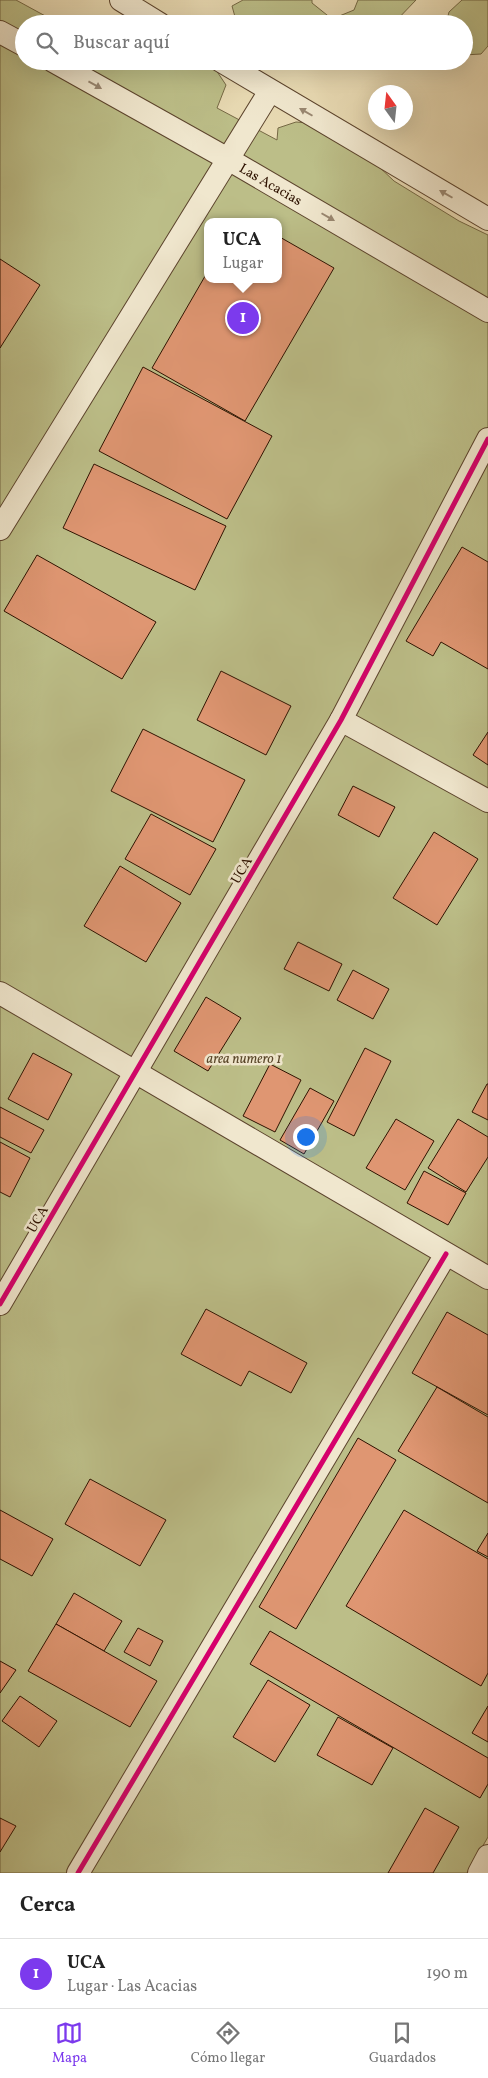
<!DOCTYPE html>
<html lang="es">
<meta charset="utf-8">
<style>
body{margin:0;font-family:Vollkorn,serif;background:#f2f2f2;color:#222}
.compass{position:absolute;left:368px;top:85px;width:45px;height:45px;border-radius:50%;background:#fff;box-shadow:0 5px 20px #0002;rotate:345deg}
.you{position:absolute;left:305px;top:1136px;width:18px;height:18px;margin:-12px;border:4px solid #fff;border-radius:50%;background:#1a73e8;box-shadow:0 0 0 8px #1a73e833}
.badge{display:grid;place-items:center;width:32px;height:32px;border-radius:50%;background:#7c3aed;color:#fff;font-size:16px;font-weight:700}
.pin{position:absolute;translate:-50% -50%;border:2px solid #fff;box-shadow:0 1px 5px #0006}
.popup{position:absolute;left:204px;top:218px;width:78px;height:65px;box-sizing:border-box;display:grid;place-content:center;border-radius:10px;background:#fff;filter:drop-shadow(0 1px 4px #0005);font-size:16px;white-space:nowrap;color:#767676}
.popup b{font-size:19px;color:#222}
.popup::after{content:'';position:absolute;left:50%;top:100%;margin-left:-10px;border:10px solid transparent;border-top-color:#fff}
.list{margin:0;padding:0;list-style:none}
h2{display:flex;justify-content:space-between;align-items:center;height:65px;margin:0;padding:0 20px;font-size:21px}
h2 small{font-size:16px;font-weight:400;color:#767676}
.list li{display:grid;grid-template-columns:32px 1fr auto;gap:15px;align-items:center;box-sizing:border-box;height:70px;padding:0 20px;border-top:1px solid #e0e0e0}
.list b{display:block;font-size:19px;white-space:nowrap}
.list p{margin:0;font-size:16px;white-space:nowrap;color:#767676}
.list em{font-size:16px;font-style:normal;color:#767676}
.icon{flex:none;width:28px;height:28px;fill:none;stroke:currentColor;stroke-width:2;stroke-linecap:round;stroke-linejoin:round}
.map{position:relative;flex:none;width:488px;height:1873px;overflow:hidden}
.search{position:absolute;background:#fff;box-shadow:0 5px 20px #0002;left:15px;right:15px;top:15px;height:55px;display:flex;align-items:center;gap:12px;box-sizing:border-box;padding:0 18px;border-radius:28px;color:#767676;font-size:19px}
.sheet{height:135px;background:#fff}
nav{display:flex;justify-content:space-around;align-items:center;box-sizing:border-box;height:70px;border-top:1px solid #e0e0e0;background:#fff;font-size:14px;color:#767676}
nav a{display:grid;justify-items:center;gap:2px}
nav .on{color:#7c3aed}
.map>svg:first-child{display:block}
.green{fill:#bcbe88;stroke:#756844;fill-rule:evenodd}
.building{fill:#df9672;stroke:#2e1200}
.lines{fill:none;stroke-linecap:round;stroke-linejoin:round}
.minor-casing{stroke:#5c442d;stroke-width:24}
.minor{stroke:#f0e7ce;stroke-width:22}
.cycleway-casing{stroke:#f0e7ce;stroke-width:8}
.cycleway{stroke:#d6006c;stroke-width:5}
.oneway{fill:#998771}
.labels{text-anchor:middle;stroke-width:5;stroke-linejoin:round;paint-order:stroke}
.street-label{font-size:14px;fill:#2e1200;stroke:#f0e7ce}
.park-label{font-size:14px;font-style:italic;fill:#594629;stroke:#f0e7ce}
</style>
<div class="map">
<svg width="488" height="1873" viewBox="0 0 488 1873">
<rect width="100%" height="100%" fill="#e8dab3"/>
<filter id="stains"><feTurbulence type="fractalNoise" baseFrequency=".004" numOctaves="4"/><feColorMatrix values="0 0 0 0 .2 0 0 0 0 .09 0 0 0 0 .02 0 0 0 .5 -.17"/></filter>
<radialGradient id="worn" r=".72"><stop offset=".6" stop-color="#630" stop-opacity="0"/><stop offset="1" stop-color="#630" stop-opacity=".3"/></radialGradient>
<!-- green -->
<g class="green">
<path d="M 0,0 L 16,0 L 60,24 L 24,24 L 24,61 L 130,61 L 134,63 L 135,61 L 198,61 L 212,64 L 226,85 L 217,108 L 277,140 L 278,128 L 296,122 L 309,123 L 375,163 L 394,181 L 459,221 L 488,235 L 488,1837 L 467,1873 L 0,1873 ZM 208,222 L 278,222 L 278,279 L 208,279 Z"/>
<polygon points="243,0 312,0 312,3 332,19 354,10 358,0 416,0 393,24 237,24 232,6"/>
<polygon points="462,0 488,0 488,46 481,54 464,55 464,24 446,24 449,12"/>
</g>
<!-- building -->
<g class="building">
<polygon points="278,236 334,268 245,421 152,368 208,271 208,279 278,279"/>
<polygon points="0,259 40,285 0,348"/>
<polygon points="143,367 272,436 227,519 99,451"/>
<polygon points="94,464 226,526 195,590 63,528"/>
<polygon points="462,547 488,562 488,669 441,642 433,656 406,641"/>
<polygon points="37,555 156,622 122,679 4,611"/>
<polygon points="221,671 291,706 266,755 197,720"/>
<polygon points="143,729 245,780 213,842 111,791"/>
<polygon points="488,732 488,765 473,755"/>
<polygon points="353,786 395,807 379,837 338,815"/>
<polygon points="151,814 216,849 190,895 125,859"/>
<polygon points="434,832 478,859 437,925 393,898"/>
<polygon points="120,866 181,903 146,962 84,926"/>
<polygon points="298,942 342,964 329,991 284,969"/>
<polygon points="353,970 389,989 373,1019 337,1000"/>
<polygon points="206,997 241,1018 208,1071 174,1051"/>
<polygon points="365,1048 391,1061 354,1136 327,1122"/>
<polygon points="33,1053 72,1074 48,1120 8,1099"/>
<polygon points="270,1064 301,1080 275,1132 243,1116"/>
<polygon points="487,1084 488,1084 488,1120 472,1112"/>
<polygon points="310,1088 334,1101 304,1154 280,1140"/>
<polygon points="0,1107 44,1130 31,1153 0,1137"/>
<polygon points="396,1119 434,1141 405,1190 366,1168"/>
<polygon points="458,1119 488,1137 488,1157 466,1192 428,1168"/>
<polygon points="0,1142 30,1158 10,1197 0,1192"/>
<polygon points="424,1171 466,1193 448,1225 407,1203"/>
<polygon points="206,1309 307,1363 291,1393 249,1371 241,1386 181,1354"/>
<polygon points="447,1312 488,1335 488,1415 412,1373"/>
<polygon points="437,1387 488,1417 488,1503 398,1451"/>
<polygon points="358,1438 396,1460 296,1629 259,1607"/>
<polygon points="90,1479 166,1520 140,1566 65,1524"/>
<polygon points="0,1510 53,1539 32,1576 0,1559"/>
<polygon points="404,1510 488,1559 488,1673 481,1686 346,1606"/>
<polygon points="488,1533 488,1557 477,1551"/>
<polygon points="74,1593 122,1621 104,1651 56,1624"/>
<polygon points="56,1624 157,1681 130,1727 28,1671"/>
<polygon points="138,1628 163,1641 150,1666 124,1652"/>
<polygon points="270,1631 488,1758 488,1784 480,1798 250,1664"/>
<polygon points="0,1661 16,1670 0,1693"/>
<polygon points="268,1680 310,1705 275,1762 233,1737"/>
<polygon points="20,1696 57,1721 39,1747 2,1721"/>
<polygon points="488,1706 488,1742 472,1733"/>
<polygon points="338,1717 393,1748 372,1785 317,1755"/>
<polygon points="425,1808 459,1827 433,1873 388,1873"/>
<polygon points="0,1818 16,1826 0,1852"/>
</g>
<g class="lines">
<defs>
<g id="minor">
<polyline points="121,0 160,24"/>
<polyline points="0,32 24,45"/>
<polyline points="53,61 228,159 488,311"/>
<polyline points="221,61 488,219"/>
<polyline points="0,529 270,91"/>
<polyline points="341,720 488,801"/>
<polyline points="0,993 488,1278"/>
<polyline points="0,1304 341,720 488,439"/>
<polyline points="78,1873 446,1254"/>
<polyline points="479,1873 488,1856"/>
</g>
</defs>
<!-- minor casing -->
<use href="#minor" class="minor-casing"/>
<!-- minor -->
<use href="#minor" class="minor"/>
<defs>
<g id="cycleway">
<polyline points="0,1304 341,720 488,439"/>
<polyline points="78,1873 446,1254"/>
</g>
</defs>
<!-- cycleway casing -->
<use href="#cycleway" class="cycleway-casing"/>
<!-- cycleway -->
<use href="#cycleway" class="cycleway"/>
</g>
<!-- one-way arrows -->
<defs><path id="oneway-solid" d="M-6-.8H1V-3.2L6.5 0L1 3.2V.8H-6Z" transform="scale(1.25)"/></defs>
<g class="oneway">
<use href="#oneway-solid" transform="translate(95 85) rotate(29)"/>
<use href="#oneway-solid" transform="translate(306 112) rotate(-150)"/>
<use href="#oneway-solid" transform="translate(446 194) rotate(-150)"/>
<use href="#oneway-solid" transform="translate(328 217) rotate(30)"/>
</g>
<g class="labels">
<!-- street labels -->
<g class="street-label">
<text transform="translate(271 184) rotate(30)" y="5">Las Acacias</text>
<text transform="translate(241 870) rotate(-60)" y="5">UCA</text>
<text transform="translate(37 1219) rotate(-60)" y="5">UCA</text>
</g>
<!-- park labels -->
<g class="park-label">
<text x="244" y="1063">area numero 1</text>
</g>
</g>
<rect width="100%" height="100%" filter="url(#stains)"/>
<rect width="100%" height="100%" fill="url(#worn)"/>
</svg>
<svg class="compass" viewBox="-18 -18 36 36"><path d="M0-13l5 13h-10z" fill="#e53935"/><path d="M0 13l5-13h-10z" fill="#767676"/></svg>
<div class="you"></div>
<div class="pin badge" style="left:243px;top:318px">1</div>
<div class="popup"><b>UCA</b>Lugar</div>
<div class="search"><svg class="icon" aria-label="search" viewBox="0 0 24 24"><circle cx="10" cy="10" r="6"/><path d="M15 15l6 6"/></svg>Buscar aquí</div>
</div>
<section class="sheet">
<h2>Cerca<small></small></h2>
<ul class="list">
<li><span class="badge">1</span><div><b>UCA</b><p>Lugar · Las Acacias</p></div><em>190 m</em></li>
</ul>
</section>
<nav>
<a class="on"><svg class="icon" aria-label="map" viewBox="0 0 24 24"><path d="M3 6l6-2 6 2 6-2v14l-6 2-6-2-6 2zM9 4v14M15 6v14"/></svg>Mapa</a>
<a><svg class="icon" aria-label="directions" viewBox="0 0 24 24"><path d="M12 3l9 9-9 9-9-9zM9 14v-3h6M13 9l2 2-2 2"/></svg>Cómo llegar</a>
<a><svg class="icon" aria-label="saved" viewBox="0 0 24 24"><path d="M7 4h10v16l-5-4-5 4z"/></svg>Guardados</a>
</nav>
